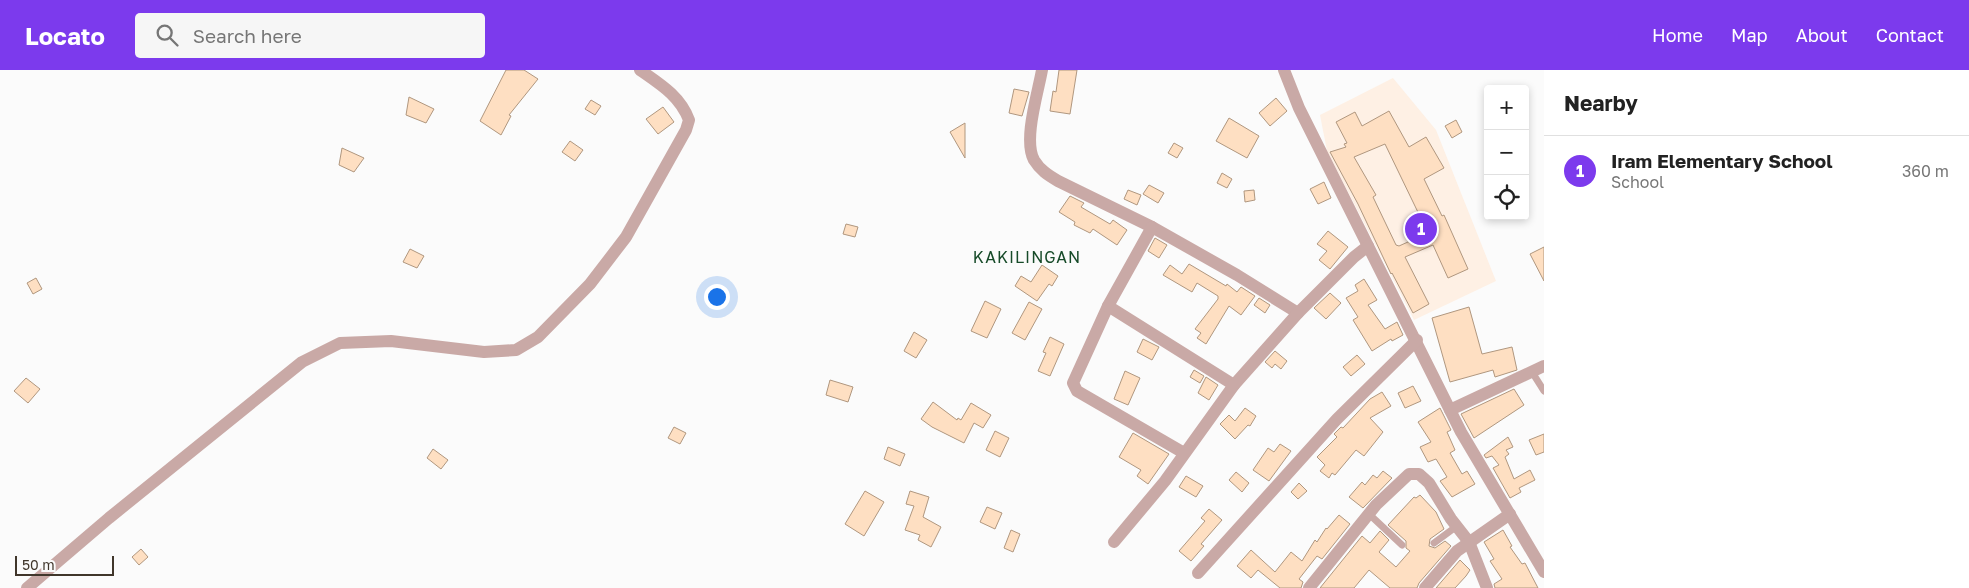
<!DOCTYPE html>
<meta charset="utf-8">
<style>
body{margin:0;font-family:"Golos Text",sans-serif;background:#f6f6f6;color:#222}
.controls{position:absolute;right:15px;top:15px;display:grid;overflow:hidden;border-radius:5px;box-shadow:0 2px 8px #0003}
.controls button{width:45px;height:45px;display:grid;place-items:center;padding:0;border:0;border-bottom:1px solid #e0e0e0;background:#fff;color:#222;font:25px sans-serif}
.scale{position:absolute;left:15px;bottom:12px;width:99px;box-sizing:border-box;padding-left:5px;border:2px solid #40362b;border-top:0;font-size:14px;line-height:18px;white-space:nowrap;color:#40362b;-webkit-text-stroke:4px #fbfbfb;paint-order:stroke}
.you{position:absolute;left:716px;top:226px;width:18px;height:18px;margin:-12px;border:4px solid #fff;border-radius:50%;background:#1a73e8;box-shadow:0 0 0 8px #1a73e833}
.badge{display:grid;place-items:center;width:32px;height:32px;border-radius:50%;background:#7c3aed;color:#fff;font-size:16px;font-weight:700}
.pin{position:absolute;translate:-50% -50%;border:2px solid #fff;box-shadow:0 1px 5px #0006}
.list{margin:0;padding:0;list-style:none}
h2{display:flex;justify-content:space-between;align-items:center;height:65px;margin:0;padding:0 20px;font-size:21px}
h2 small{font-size:16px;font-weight:400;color:#767676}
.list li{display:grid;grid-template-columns:32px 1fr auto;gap:15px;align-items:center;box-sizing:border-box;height:70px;padding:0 20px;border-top:1px solid #e0e0e0}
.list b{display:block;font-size:19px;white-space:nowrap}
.list p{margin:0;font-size:16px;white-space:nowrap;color:#767676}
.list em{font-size:16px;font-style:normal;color:#767676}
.icon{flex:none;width:28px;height:28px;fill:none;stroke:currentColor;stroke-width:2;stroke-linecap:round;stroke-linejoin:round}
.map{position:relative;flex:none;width:1544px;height:518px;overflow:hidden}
header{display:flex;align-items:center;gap:30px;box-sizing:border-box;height:70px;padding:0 25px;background:#7c3aed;color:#fff}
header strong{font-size:24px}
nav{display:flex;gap:28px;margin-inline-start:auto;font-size:18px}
.search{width:350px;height:45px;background:#f6f6f6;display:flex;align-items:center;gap:12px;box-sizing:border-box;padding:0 18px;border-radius:5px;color:#767676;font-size:19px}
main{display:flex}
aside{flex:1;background:#fff}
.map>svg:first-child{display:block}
.built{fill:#fef0e4}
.building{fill:#fedfc2;stroke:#b0977f;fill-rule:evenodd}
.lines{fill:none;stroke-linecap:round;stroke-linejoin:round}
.lane{stroke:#c9a9a6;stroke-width:7}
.street{stroke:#c9a9a6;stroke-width:12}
.labels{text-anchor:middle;stroke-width:4;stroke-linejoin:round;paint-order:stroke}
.neighbourhood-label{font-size:16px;letter-spacing:1px;fill:#174b29;stroke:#fbfbfb}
</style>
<header>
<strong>Locato</strong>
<div class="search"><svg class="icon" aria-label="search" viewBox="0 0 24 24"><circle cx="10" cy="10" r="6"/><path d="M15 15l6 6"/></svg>Search here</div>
<nav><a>Home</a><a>Map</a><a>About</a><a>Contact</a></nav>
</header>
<main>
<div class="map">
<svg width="1544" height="518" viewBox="0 0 1544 518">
<rect width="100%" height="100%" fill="#fbfbfb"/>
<!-- built -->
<polygon class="built" points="1393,8 1436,60 1496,211 1414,250 1327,81 1320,45"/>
<!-- building -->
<g class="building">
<polygon points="506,0 524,0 538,9 509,45 511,46 501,65 480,51"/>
<polygon points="1059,0 1077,0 1070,44 1050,41 1053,21 1056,22"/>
<polygon points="1014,19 1029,22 1022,46 1009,43"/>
<polygon points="409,27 434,39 426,53 406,45"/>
<polygon points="1276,28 1287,41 1270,56 1259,43"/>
<polygon points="591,30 601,36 595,45 585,39"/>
<polygon points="663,37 674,52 658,64 646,49"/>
<path d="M 1389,41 L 1409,77 L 1426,67 L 1444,98 L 1424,109 L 1442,146 L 1444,145 L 1468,199 L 1448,208 L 1433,175 L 1405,187 L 1429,234 L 1413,243 L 1392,203 L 1391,204 L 1358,134 L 1330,82 L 1346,77 L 1344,74 L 1347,73 L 1336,52 L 1355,42 L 1362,56 ZM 1385,74 L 1428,163 L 1399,176 L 1396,175 L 1373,127 L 1376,125 L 1354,87 Z"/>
<polygon points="1229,48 1259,66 1247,88 1216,71"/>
<polygon points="1456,50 1462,62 1452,68 1445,56"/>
<polygon points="965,53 965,88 950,62"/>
<polygon points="570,71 583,80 575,91 562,82"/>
<polygon points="1174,73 1183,78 1177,88 1168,83"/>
<polygon points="342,78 364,88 354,102 339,95"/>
<polygon points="1222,103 1232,109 1227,118 1217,113"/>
<polygon points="1324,112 1331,128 1318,134 1310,119"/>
<polygon points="1149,115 1164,123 1158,133 1143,124"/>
<polygon points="1128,120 1141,125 1137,135 1124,129"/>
<polygon points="1254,120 1255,130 1245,132 1244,121"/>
<polygon points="1070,126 1084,133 1081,137 1110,154 1113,150 1127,160 1117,175 1093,159 1090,163 1074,155 1075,152 1059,142"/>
<polygon points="846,154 858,157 855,167 843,164"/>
<polygon points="1328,161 1348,177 1330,199 1319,190 1327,181 1317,174"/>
<polygon points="1155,168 1167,175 1159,188 1148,181"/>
<polygon points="1544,177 1544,211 1530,184"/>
<polygon points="410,179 424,186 417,198 403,192"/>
<polygon points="1189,194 1226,216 1227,214 1237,222 1241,217 1255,226 1241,245 1229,236 1206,274 1197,268 1201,263 1195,259 1218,229 1218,226 1197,213 1192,222 1163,205 1170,195 1182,204"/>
<polygon points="1042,195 1058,206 1052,216 1049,214 1037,231 1015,216 1021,206 1031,212"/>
<polygon points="36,208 42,219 33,224 27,213"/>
<polygon points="1364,209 1377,230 1368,235 1385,259 1397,252 1403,265 1392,271 1391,269 1372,281 1353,250 1358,247 1346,228 1358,221 1355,215"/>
<polygon points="1330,223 1341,233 1326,249 1314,238"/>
<polygon points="1259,228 1270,235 1265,243 1254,235"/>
<polygon points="985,231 1001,239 987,268 971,261"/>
<polygon points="1029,232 1042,239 1025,270 1012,263"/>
<polygon points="1469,237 1482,284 1512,277 1517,300 1495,307 1493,300 1450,312 1432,248"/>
<polygon points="914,262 927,270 916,288 904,281"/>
<polygon points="1050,267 1064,274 1050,306 1038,301 1046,283 1043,282"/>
<polygon points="1143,269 1159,277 1152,290 1137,282"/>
<polygon points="1275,281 1287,291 1281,299 1275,294 1272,298 1265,292"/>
<polygon points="1357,285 1365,294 1351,306 1343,297"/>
<polygon points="1194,300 1204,306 1200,313 1190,307"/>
<polygon points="1125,301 1140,308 1128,335 1114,329"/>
<polygon points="1206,307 1218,315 1209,330 1198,323"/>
<polygon points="26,308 40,319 28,333 14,321"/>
<polygon points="830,310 853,317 848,332 826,325"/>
<polygon points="1413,316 1421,331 1405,338 1398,323"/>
<polygon points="1514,319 1524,335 1474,368 1461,344"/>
<polygon points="1382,322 1391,336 1370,348 1383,362 1364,386 1356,380 1335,405 1332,403 1329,408 1320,401 1325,395 1317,387 1337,367 1334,364 1341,357 1343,358 1370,329"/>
<polygon points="933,332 957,350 958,348 961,350 971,333 991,345 983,358 974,353 964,373 932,357 921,349"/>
<polygon points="1245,338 1256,346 1250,356 1248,355 1235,369 1220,354 1229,345 1235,351"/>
<polygon points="1440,338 1451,360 1447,362 1455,380 1450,383 1462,404 1467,401 1475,414 1452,427 1440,411 1447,407 1436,389 1428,392 1420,377 1431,372 1418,352"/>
<polygon points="674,357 686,363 680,374 668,368"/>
<polygon points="995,361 1009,368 1000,387 986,380"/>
<polygon points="1133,363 1169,384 1148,414 1137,406 1141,400 1119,387"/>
<polygon points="1544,364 1544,382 1536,385 1529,370"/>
<polygon points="1508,367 1513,377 1506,380 1509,384 1505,387 1514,409 1530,400 1535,410 1519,418 1521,422 1510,428 1493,398 1499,395 1492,386 1486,388 1484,385"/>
<polygon points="1280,374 1291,381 1269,411 1253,400 1268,378 1274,382"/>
<polygon points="888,377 905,384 900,396 884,389"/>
<polygon points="433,379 448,390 441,399 427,388"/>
<polygon points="1383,401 1392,408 1363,438 1349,427 1362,412 1365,415 1373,405 1377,408"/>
<polygon points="1236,402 1249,413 1242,422 1229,410"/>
<polygon points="1186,406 1203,416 1196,427 1179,417"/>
<polygon points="1299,413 1307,421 1298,429 1291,422"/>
<polygon points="865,421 884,432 864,466 845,454"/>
<polygon points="910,421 929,427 923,447 941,457 931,477 918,470 920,465 905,460 914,436 906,434"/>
<polygon points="1420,425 1436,442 1444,459 1430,469 1429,476 1435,478 1445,471 1451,476 1419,513 1417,518 1390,518 1369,500 1354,518 1320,518 1362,466 1370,473 1380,461 1389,470 1379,482 1396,497 1410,481 1406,478 1406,471 1388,455 1414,427 1416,428"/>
<polygon points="987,437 1002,443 995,459 980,452"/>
<polygon points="1209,439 1222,450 1201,474 1204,476 1191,491 1179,481 1205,451 1201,448"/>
<polygon points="1339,445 1350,454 1322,489 1317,486 1299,509 1303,512 1301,518 1280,518 1258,500 1251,508 1237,496 1251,480 1275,502 1291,482 1302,491 1315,470 1317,472 1326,458 1327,459"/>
<polygon points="1011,460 1020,464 1013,482 1004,478"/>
<polygon points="1503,460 1512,476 1510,477 1522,494 1525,493 1538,518 1495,518 1494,514 1502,509 1490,491 1494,489 1484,472"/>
<polygon points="141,479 148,487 139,495 132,487"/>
<polygon points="1460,490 1470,500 1466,506 1455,518 1436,518"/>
</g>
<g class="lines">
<!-- lane -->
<g class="lane">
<polyline points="1532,302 1544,321"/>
<polyline points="1369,444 1402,475"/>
<polyline points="1434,473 1457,456"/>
</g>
<!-- street -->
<g class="street">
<path d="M 1042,0 C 1038,23 1023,70 1034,90 C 1040,100 1048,105 1058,111 L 1152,157 L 1237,205 L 1298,243"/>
<polyline points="1284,0 1299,38 1461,362 1544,502"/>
<polyline points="1152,157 1108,236 1073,313 1077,321 1184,383"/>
<polyline points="1108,236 1234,315"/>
<polyline points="1450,340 1544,296"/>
<polyline points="1114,472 1165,411 1234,315 1298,243 1354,187 1368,176"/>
<polyline points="1198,503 1337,349 1417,270"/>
<path d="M 27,518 L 109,448 L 302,292 L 340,273 L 391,271 L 484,282 L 516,280 L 538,267 L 590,214 L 626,167 L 686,60 L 689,50 C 680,26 660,14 640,0"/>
<polyline points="1309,518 1376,435 1409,404 1419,404 1429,413 1451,449 1469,472 1487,518"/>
<polyline points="1425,518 1457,481 1510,444"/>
</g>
</g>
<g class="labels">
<!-- neighbourhood labels -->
<g class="neighbourhood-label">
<text x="1027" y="193">KAKILINGAN</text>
</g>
</g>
</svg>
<div class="controls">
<button>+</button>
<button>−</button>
<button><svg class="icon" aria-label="locate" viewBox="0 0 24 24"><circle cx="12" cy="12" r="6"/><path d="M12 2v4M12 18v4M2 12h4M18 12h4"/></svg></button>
</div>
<div class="scale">50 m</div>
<div class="you"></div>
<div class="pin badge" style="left:1421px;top:159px">1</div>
</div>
<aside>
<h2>Nearby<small></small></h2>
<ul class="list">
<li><span class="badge">1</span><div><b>Iram Elementary School</b><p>School</p></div><em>360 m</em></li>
</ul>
</aside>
</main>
